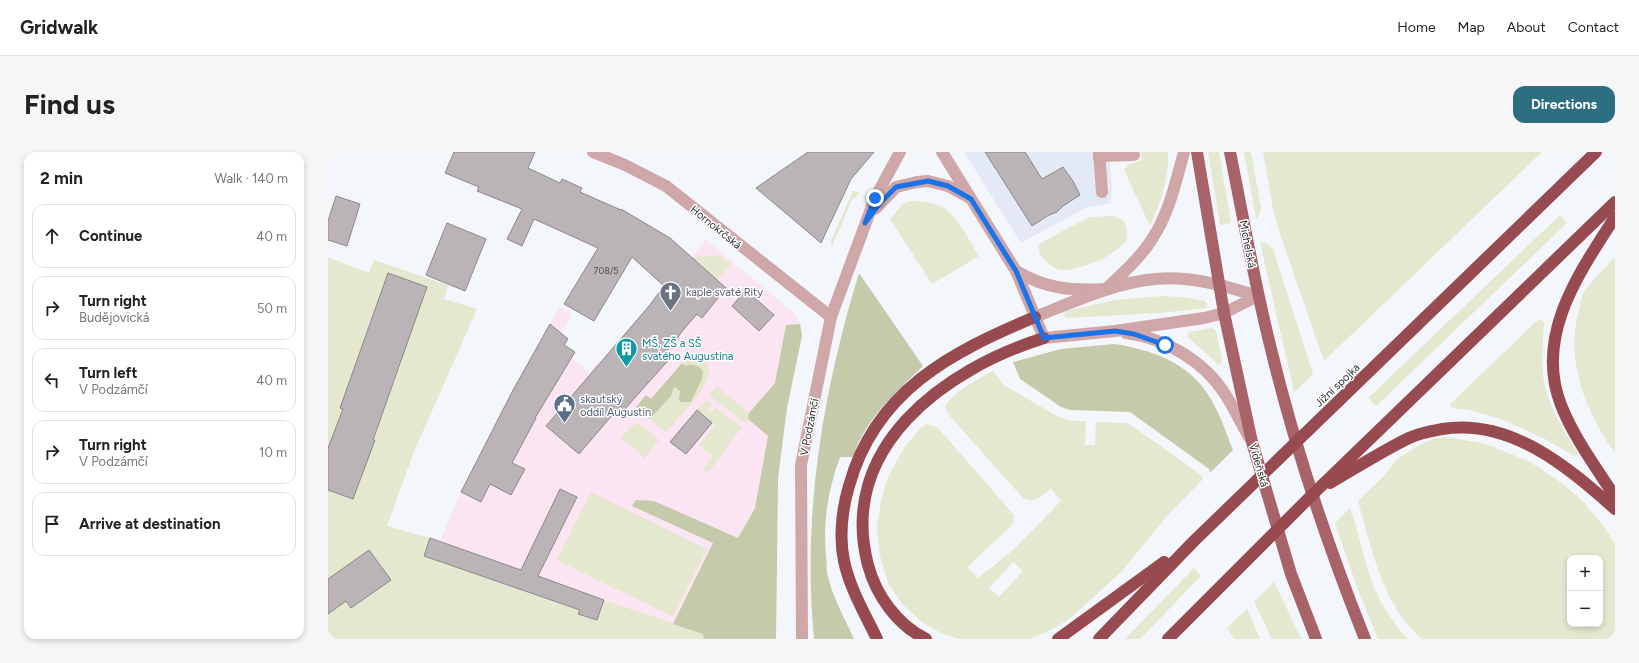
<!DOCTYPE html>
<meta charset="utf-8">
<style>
body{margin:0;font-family:Figtree,sans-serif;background:#f6f6f6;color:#222}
.controls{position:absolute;right:12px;bottom:12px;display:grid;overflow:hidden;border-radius:8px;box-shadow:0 2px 6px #0003}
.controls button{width:36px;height:36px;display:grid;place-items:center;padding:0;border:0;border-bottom:1px solid #e0e0e0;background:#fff;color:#222;font:20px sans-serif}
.stop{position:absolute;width:12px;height:12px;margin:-9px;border:3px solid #1a73e8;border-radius:50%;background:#fff}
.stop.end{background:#1a73e8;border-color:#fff;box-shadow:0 1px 4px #0008}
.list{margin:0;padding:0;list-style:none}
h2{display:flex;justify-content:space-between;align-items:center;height:52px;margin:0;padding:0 16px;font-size:17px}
h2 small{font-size:13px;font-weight:400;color:#767676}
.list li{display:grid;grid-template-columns:26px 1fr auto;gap:12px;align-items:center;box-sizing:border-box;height:64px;margin:0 8px 8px;padding:0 8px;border:1px solid #e0e0e0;border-radius:12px}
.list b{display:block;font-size:15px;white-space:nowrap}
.list p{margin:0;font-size:13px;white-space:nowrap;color:#767676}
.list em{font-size:13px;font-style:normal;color:#767676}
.icon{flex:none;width:22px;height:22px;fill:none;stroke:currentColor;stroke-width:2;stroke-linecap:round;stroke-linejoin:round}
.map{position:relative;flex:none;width:1287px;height:487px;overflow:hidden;border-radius:12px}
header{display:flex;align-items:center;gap:24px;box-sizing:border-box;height:56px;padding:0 20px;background:#fff;border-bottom:1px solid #e0e0e0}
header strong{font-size:19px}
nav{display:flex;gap:22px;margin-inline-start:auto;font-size:14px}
.intro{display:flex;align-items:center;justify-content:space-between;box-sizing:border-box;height:96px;padding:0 24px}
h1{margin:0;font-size:28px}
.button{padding:10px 18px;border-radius:12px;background:#2d6f81;color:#fff;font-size:14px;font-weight:700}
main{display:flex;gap:24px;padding:0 24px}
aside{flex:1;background:#fff;border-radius:12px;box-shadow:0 2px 6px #0003}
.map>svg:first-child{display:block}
.built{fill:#e3eaf6}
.education{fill:#fbe5f3}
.green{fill:#e4e8cf;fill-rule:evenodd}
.forest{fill:#c5caaa}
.building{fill:#bab4b6;stroke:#8d8789}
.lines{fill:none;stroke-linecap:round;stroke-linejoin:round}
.minor{stroke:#cfa7a8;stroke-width:12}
.major{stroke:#a86368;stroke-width:12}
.highway{stroke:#984a51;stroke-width:12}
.route{stroke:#1a73e8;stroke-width:5}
.labels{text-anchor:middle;stroke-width:3;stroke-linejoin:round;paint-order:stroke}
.number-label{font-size:9px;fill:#4f4e50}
.street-label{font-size:11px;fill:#2b2c2e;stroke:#fff}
.worship-label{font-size:11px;fill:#5b616d;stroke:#fff;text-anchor:start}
.culture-label{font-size:11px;fill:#0d838f;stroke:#fff;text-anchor:start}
.service-label{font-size:11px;fill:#4e5e75;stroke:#fff;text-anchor:start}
</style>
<header>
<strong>Gridwalk</strong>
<nav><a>Home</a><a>Map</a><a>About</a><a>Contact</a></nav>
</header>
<div class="intro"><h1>Find us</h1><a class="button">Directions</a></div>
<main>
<aside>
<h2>2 min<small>Walk · 140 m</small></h2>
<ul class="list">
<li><svg class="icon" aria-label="ahead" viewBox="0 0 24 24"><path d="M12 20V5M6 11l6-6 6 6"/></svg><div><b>Continue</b></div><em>40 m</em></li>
<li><svg class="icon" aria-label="right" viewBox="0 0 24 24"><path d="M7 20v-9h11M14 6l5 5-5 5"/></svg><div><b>Turn right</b><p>Budějovická</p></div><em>50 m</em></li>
<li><svg class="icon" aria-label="left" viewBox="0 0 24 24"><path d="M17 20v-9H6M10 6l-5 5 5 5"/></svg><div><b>Turn left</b><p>V Podzámčí</p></div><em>40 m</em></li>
<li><svg class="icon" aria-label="right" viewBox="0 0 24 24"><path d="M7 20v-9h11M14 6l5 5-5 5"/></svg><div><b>Turn right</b><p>V Podzámčí</p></div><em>10 m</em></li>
<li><svg class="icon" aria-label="arrive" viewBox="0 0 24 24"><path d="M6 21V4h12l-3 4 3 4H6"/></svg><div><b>Arrive at destination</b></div></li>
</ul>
</aside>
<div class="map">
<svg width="1287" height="487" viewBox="0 0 1287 487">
<rect width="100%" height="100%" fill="#f3f6fb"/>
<!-- built -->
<polygon class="built" points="636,0 781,0 784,36 783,51 757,56 693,91"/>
<!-- education -->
<polygon class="education" points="378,88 464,159 472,172 474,184 459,256 450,326 449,451 359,477 112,389 133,340 216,181 232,155 244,162 230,187 238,191 236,193 242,197 240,203 261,220 268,212 270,214"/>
<!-- green -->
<g class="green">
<path d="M 813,0 L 840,0 C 841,27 833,50 822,74 L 796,18 L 800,13 L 814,8 Z"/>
<polygon points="880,0 891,0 903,71 892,73"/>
<polygon points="916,0 923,0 933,56 932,62 928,67"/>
<polygon points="935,0 1214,0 996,209 952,82 945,57"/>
<polygon points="525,39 533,41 528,44 523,49 504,95 503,89"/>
<path d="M 581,49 C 625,47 631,72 651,104 L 604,132 L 562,67 L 575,52 Z"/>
<polygon points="1232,63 1239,71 1048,254 1040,246"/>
<path d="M 786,64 L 796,69 C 798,75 801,82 798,88 C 792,102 744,123 729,117 C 721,114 716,107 711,101 L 711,93 L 714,90 L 761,65 Z"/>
<polygon points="932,90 938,91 945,97 985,222 966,240"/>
<polygon points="393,104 403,112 389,129 363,105"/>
<polygon points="0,105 41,121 46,108 120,133 116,147 149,157 85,302 59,374 102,386 96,404 252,458 251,462 269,468 276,448 376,482 376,487 0,487 0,462 18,449 23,456 63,428 41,398 0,427 0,338 46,288 42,287 51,270 73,212 68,210 78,193 99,136 60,121 39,179 18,258 8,274 0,296"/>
<path d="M 1287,106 L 1287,301 C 1258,261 1238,210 1250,161 C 1252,155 1253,145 1256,140 C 1262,131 1278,114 1287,106 Z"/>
<polygon points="834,144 853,145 877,149 879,152 878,156 832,161 738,166 735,163 738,159 787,148"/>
<path d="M 1213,167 L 1216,171 C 1215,189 1214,206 1215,224 C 1219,252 1234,276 1249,300 L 1249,303 L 1248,305 L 1215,286 L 1173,267 L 1141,258 L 1124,256 L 1122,252 L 1210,168 Z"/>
<polygon points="884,176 888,179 894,209 891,213 859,184 861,180"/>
<path d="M 367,205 L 375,208 L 381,215 C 384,234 350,266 338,280 L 322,267 L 343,244 L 346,235 L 352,239 L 353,250 L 363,249 L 364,245 L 361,213 L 357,214 L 354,211 L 358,208 Z"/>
<path d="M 665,219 L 676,233 L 727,263 L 741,269 L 758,269 L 757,293 L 767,293 L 768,270 L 798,271 L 803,273 L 873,323 L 875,327 L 839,364 L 794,419 L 744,465 L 725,477 L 702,487 L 631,487 L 613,481 L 595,471 L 575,453 L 560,431 L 552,404 L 549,376 L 553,348 L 560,325 L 576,296 L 592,276 L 599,272 L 610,276 L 686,363 L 685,370 L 683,374 L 639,415 L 650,426 L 684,399 L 733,349 L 723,336 C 714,343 707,352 695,346 L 621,263 L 617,255 C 624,241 650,227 665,219 ZM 685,410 L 695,419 L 671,445 L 661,436 Z"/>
<polygon points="389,234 421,261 420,267 417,271 381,243"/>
<polygon points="378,248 384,252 381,257 385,260 388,256 414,275 380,321 375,317 384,304 371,293 387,273 369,258"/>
<polygon points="311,271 331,288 316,307 309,298 293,286 302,275"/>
<path d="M 1119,285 L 1158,292 L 1202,310 L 1228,327 L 1253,347 L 1277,376 L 1287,392 L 1287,487 L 1094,487 C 1054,453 1044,397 1030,349 L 1057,323 L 1068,308 L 1089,294 L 1105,287 ZM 1242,406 L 1272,406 L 1272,472 L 1242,472 Z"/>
<polygon points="263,340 379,397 345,465 229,408"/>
<path d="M 1022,356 C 1031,380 1035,406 1044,430 C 1052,451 1065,470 1079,487 L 1050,487 L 1030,438 L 1007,371 Z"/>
<polygon points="866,416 873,424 812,487 797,487"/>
<polygon points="946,430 972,484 973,487 944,487 943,485 926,450"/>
<polygon points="919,457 932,487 906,487 899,476"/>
</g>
<!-- forest -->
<g class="forest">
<path d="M 531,121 L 595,214 C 573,235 550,256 535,282 C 530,290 528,298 525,305 L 512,305 C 500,338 495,368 498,404 C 499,410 498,418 500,425 C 505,446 517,467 526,487 L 486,487 C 474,362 495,239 531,121 Z"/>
<polygon points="472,172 474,184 459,256 450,326 448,487 376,487 375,482 345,472 385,391 304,354 308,348 326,349 410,386 427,356 440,284 420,267 421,261 447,231 458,173"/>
<path d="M 786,192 C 821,197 859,210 879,241 C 891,258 897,279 905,298 L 882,321 L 881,317 L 802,260 L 742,258 L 733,255 L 692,227 L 685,210 L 733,197 Z"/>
<path d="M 354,211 L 357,214 C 365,212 371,213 375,220 L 374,227 L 363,250 L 353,250 L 351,248 L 352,239 L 346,235 L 343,244 L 322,267 L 308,255 L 318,243 L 323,247 Z"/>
</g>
<!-- building -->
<g class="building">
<polygon points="126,0 207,0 200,16 232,31 234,27 254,36 252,40 293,58 293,57 342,86 398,136 374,166 369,162 356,177 339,199 344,204 296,258 292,254 251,302 218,274 321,154 336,134 304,105 266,169 236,152 270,96 206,67 194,94 179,87 194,57 149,39 151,35 117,21"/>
<polygon points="480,0 546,0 523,27 493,91 428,36"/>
<polygon points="657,0 697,0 714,27 735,15 745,29 752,43 735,54 729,60 721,63 704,74"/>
<polygon points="8,44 32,52 19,94 0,88 0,69"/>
<polygon points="119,71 158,87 137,139 98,123"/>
<polygon points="60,121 99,135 45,288 47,288 25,347 0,338 0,296 15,257 12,256"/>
<polygon points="418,138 446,163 431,179 404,154"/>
<polygon points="222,172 240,187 236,193 247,200 207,266 208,266 184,311 197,317 183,343 162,332 153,350 133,340 184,240"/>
<polygon points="369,258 384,271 358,302 342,290"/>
<polygon points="232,337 249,345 210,424 276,448 269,468 250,462 252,458 96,404 102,386 193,418"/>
<polygon points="41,398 63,428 23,456 18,449 0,462 0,427"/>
</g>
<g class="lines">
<!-- minor -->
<g class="minor">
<polyline points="265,0 297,13 338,34 503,165"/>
<polyline points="614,0 688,119 716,186 787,179 876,166 896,161 930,144"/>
<polyline points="771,0 774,40"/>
<polyline points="771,4 806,3"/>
<polyline points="547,57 568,35 589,30 600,29 620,34 642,46"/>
<path d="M 688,119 C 718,137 744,139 778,137 C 795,121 812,106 824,87 C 841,62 848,29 856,0"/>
<path d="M 707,165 C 755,146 804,122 856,127 C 881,129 906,137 930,144"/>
<path d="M 798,181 C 837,186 876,209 897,242 C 906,256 913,271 921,285"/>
<polyline points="474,487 473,313 503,165 547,46 572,0"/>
</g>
<!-- major -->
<g class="major">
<polyline points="869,0 896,161 924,290 963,422 988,487"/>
<path d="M 902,0 C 915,64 926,129 942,193 C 966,293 999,392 1037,487"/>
</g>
<!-- highway -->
<g class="highway">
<path d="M 1287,65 C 1251,121 1206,184 1233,253 C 1246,286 1268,315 1287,345"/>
<path d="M 1002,331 C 1028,316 1054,299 1081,286 C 1091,281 1103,279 1114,277 C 1182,266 1239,314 1287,357"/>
<path d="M 549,487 C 537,462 522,437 516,409 C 511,386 514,357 521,334 C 547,239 623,200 707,165"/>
<path d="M 598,487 C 569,473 548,443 540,413 C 509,295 617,217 716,186"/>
<polyline points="730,487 836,410"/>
<polyline points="771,487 866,389 1268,0"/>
<polyline points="840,487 986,341 1287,50"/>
</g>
</g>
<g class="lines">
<!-- route -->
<polyline class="route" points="547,46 537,71 552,51 568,35 600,29 620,34 643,47 688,119 716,186 787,179 806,182 837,193"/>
</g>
<!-- icons -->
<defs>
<symbol id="church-pin" viewBox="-11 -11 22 30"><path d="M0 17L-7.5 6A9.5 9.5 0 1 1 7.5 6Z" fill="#6b7280" stroke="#fff"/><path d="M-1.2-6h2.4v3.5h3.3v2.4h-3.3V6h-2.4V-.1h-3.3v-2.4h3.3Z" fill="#fff"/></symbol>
<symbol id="building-pin" viewBox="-11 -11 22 30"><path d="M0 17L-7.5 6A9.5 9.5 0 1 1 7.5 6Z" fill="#0f9aa8" stroke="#fff"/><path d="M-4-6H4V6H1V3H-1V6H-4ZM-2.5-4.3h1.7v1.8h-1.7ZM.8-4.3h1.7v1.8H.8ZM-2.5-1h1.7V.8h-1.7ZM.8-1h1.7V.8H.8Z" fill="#fff"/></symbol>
<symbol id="civic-pin" viewBox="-11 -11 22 30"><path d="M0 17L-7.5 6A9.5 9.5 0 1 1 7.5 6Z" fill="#5c6f8a" stroke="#fff"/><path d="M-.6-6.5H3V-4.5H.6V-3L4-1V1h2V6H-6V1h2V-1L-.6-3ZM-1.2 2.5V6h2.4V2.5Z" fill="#fff"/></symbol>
</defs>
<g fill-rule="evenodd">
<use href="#church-pin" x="330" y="128" width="25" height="34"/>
<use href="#building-pin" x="286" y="184" width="25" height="34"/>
<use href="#civic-pin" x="224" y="240" width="25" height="34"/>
</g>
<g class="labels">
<!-- number labels -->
<g class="number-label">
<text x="278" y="122">708/5</text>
</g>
<!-- street labels -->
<g class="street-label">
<text transform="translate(388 75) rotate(39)" y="4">Hornokrčská</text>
<text transform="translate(920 92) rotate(79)" y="4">Michelská</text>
<text transform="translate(1009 233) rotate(-44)" y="4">Jižní spojka</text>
<text transform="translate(481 275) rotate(-79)" y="4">V Podzámčí</text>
<text transform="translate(931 313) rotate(74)" y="4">Vídeňská</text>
</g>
<!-- worship labels -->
<g class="worship-label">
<text x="358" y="144">kaple svaté Rity</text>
</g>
<!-- culture labels -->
<g class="culture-label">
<text x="314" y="195">MŠ, ZŠ a SŠ<tspan x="314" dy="13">svatého Augustina</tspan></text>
</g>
<!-- service labels -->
<g class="service-label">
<text x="252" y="251">skautský<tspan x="252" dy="13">oddíl Augustin</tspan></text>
</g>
</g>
</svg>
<div class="controls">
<button>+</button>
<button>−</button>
</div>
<div class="stop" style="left:837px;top:193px"></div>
<div class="stop end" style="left:547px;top:46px"></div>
</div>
</main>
